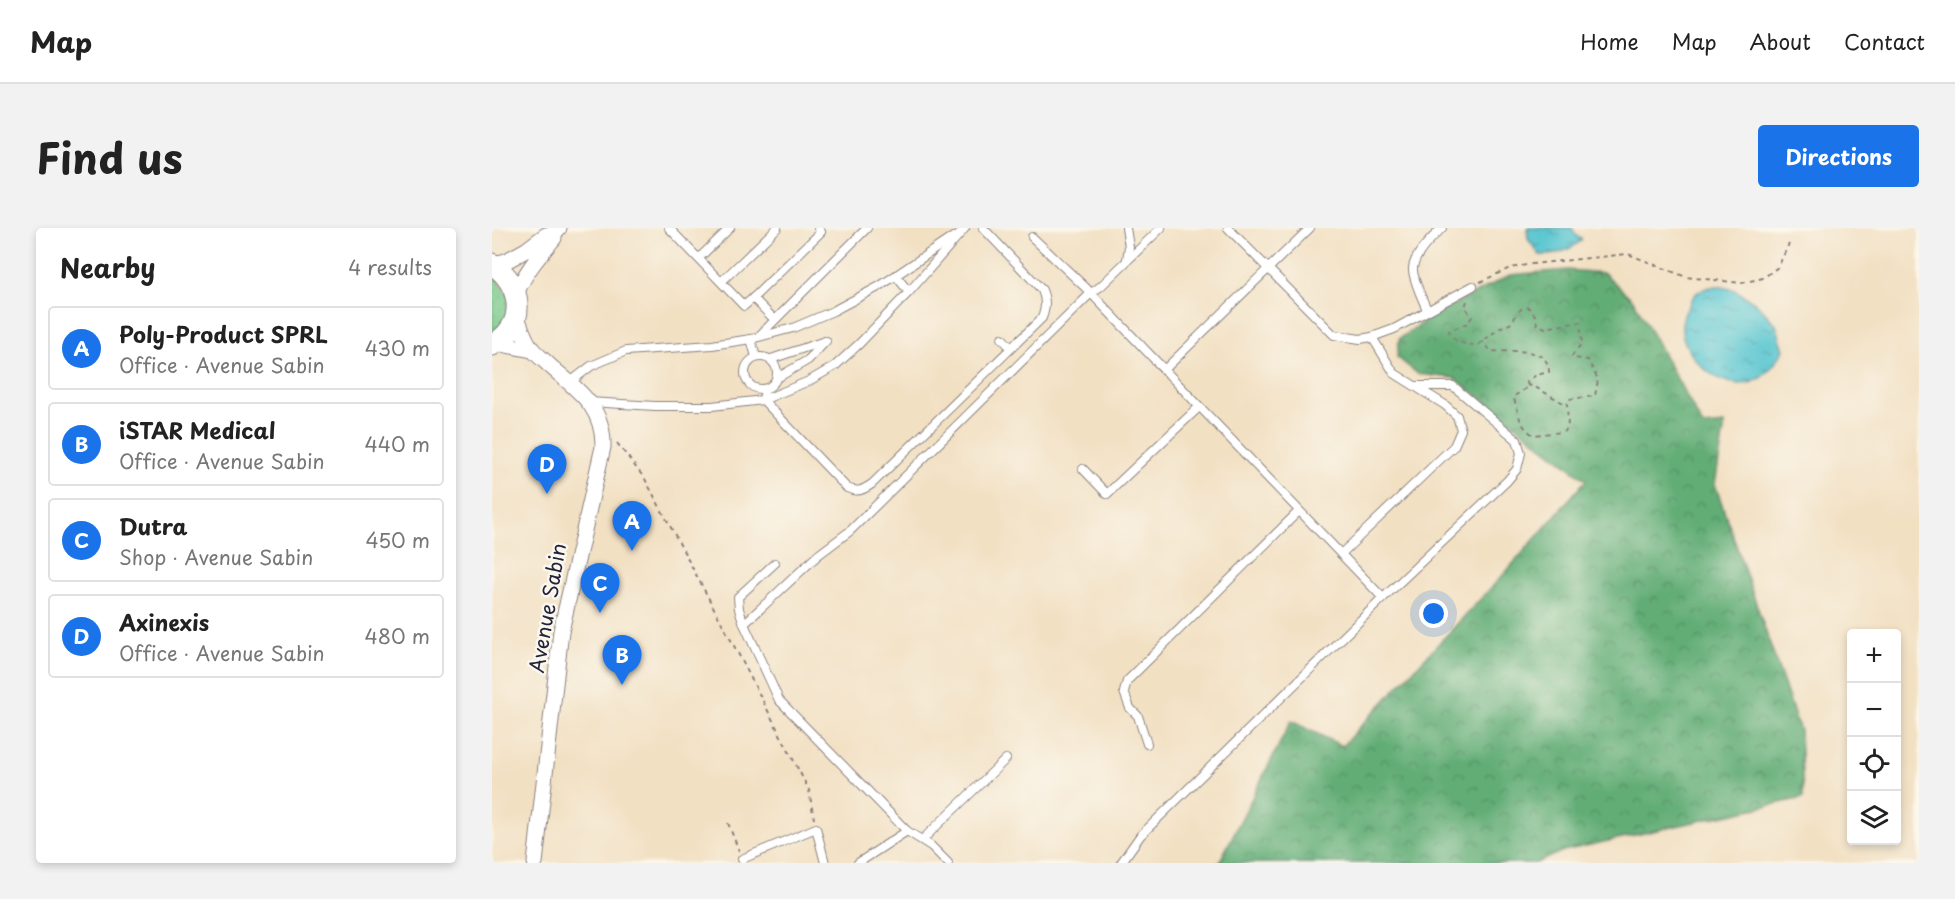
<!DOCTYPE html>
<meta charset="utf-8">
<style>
body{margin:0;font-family:"Playpen Sans",sans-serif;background:#f2f2f2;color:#222}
.controls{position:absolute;right:18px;bottom:18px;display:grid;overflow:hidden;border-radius:6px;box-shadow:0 3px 9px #0003}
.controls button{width:54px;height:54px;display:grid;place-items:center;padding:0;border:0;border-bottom:2px solid #e0e0e0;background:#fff;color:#222;font:30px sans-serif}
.you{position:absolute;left:942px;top:386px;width:21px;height:21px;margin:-15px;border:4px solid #fff;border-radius:50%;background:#1a73e8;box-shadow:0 0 0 9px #1a73e833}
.badge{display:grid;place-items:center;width:39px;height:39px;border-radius:50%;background:#1a73e8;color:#fff;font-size:20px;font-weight:700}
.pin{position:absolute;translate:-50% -50px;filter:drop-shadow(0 2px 3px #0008)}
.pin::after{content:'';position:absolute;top:32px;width:21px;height:18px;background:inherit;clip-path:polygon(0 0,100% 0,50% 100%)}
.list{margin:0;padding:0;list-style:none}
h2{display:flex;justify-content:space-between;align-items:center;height:78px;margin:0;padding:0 24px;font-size:26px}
h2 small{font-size:20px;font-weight:400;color:#767676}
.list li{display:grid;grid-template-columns:39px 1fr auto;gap:18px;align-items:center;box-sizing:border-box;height:84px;margin:0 12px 12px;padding:0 12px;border:2px solid #e0e0e0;border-radius:6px}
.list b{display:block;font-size:22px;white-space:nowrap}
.list p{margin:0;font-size:20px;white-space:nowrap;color:#767676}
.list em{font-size:20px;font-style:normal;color:#767676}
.icon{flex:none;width:33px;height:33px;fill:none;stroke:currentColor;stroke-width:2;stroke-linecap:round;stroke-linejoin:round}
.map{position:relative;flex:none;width:1427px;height:635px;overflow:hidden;border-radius:6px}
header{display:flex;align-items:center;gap:36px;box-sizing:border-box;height:84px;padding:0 30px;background:#fff;border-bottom:2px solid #e0e0e0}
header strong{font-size:28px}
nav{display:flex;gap:33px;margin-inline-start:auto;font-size:21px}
.intro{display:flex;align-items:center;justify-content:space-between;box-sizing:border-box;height:144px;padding:0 36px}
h1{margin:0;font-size:42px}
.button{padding:15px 27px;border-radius:6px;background:#1a73e8;color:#fff;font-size:21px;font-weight:700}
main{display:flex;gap:36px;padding:0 36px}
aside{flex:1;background:#fff;border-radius:6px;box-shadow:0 3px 9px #0003}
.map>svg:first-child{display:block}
.grass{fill:url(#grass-dots);stroke:#4d7662;stroke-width:1.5}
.forest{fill:url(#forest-crowns);stroke:#426858;stroke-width:1.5}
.water{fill:url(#water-ripples);stroke:#3e7486;stroke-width:1.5}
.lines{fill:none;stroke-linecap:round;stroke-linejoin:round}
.lane-casing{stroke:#8a817f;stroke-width:10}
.street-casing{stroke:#8a817f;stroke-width:17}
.secondary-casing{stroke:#8a817f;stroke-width:23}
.path{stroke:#8a817f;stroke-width:2;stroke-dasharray:4.5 4.5;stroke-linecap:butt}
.lane{stroke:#fff;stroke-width:8}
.street{stroke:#fff;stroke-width:15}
.secondary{stroke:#fff;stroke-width:21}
.labels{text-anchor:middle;stroke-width:5;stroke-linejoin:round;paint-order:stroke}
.street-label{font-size:20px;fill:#22223b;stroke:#fbf7ec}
</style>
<header>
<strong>Map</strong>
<nav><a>Home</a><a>Map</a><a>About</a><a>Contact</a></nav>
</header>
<div class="intro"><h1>Find us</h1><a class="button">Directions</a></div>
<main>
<aside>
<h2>Nearby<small>4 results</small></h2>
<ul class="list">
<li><span class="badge">A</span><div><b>Poly-Product SPRL</b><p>Office · Avenue Sabin</p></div><em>430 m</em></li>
<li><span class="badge">B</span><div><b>iSTAR Medical</b><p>Office · Avenue Sabin</p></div><em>440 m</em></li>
<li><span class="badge">C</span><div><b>Dutra</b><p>Shop · Avenue Sabin</p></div><em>450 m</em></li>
<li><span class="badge">D</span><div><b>Axinexis</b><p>Office · Avenue Sabin</p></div><em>480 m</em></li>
</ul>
</aside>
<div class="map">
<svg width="1427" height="635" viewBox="0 0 1427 635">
<defs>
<pattern id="grass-dots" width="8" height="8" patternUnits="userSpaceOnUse" patternTransform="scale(1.5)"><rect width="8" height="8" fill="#78c98a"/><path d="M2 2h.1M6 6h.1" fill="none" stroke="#68ac78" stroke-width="1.8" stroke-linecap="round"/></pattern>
<pattern id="forest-crowns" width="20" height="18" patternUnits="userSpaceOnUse" patternTransform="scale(1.5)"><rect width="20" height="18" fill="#62ad76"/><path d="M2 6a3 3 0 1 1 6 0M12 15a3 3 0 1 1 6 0" fill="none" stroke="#508c62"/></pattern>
<pattern id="water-ripples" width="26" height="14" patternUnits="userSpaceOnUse" patternTransform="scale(1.5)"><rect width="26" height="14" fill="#59c6d0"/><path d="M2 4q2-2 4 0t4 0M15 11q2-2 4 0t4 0" fill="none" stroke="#49a0aa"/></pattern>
</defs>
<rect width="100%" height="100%" fill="#fbf7ec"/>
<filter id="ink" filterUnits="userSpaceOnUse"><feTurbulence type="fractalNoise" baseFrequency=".0167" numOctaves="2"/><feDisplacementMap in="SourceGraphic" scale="12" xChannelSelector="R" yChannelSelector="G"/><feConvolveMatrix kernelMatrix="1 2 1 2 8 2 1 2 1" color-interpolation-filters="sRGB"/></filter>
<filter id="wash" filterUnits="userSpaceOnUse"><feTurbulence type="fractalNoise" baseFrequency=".008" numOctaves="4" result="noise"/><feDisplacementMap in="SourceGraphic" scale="24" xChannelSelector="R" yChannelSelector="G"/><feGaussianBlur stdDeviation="1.35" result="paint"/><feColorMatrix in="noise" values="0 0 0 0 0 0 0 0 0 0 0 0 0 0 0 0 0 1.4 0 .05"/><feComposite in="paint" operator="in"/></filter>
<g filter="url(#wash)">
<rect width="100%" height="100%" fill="#f2e0c3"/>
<!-- grass -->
<polygon class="grass" points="0,45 17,68 14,92 0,107"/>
<!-- forest -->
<polygon class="forest" points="1075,42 1112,45 1142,73 1211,198 1233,196 1223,256 1308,503 1311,570 1071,623 1044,635 727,635 799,493 850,518 1014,344 1094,252 962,150 926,146 905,129 907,111 945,85 1018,47"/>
<!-- water -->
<g class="water">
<path d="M 1035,0 L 1080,0 L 1084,7 L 1090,12 C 1077,22 1065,28 1048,27 L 1036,11 Z"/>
<path d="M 1225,58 L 1243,62 L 1265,76 L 1284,97 L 1292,122 C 1285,132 1279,143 1268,150 C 1238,170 1194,135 1190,103 C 1189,93 1192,86 1197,77 C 1203,63 1210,60 1225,58 Z"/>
</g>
</g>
<g filter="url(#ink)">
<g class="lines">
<defs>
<g id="lane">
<polyline points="177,0 252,78 261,70"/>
<polyline points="634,0 637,19 635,31"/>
<polyline points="736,0 842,107 868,111 880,109 902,101 981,58"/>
<polyline points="540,9 595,61 891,370"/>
<polyline points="207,30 238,0"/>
<polyline points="404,48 417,64"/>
<polyline points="230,53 285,0"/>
<path d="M 935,82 C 931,72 920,50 921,40 C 923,25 940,10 950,0"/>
<polyline points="282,91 261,70 329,4 326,0"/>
<polyline points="268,107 375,0"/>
<polyline points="510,110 519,120"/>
<polyline points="259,111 264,129"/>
<circle cx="269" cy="145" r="16"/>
<polyline points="279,131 333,113"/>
<polyline points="672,142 818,0"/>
<polyline points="285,150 316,132 334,113"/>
<polyline points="77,155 99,138 134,123 220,117 259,111 301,100 341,83 388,58 461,9"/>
<path d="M 273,161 L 271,172 L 355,260 C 366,265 371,262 380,256 L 550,90 C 554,79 554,72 550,62 L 491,0"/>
<polyline points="97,174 163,178 220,178 271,172 317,153 343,138 367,116 417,64 473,0"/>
<polyline points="591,241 615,266 707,179"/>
<polyline points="849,326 962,218 969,202 965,188 953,177 902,145 880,109"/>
<polyline points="283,335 246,369 247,381 252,396 287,472 415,603 439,618 456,635"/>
<polyline points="252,396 326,327 358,303 598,66 609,58 669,0"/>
<polyline points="655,516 646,488 638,480 632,464 635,453 807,283"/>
<polyline points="430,612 514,531"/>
<polyline points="250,631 324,600 333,635"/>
<polyline points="366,635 415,603"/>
<polyline points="629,635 648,608 891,370 1015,253 1025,241 1029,225 1025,212 961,158 923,158"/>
</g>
<g id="street">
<polyline points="1,36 14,33 34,22 54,7 62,5 67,0"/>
<path d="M 24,66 C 33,44 47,28 62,10 L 62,5"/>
<path d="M 24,87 C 29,98 32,111 40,121 C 45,127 52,132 57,137 C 85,162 112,178 111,219 L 69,403 L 43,635"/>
<polyline points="4,115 40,122"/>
</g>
<path id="secondary" d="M 0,36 C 31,56 36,98 0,117"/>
</defs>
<!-- lane casing -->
<use href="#lane" class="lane-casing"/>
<!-- street casing -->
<use href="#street" class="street-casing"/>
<!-- secondary casing -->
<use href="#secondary" class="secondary-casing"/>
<!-- path -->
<g class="path">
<polyline points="988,54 1018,40 1040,36 1136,26 1194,49 1250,55 1271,50 1286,39 1297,16"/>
<path d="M 975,73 L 973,79 L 980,89 L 976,95 L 957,103 C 960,115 975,117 986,117 L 1009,99 L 1018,96 L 1029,81 L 1036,79 L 1043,87 L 1045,96 L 1053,100 L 1088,94 L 1090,115 L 1080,128 L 1083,130 L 1096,132 L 1106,152 L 1103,168 L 1077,171 L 1075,177 L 1076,200 L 1071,204 L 1041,207 C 1025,195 1028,186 1021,169 L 1036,159 L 1035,154 L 1044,147 L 1057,144 C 1057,116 1016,125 999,123 L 990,113"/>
<polyline points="1035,157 1043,159 1075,177"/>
<polyline points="125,215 153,251 248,429 317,562 322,591"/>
<polyline points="236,595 247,623"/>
</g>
<!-- lane -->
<use href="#lane" class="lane"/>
<!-- street -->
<use href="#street" class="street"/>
<!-- secondary -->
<use href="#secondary" class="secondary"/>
</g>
</g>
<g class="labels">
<!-- street labels -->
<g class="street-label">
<text transform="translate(56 380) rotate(-80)" y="7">Avenue Sabin</text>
</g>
</g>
</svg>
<div class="controls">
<button>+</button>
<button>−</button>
<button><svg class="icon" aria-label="locate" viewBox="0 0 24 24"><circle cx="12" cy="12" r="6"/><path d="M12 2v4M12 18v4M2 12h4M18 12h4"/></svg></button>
<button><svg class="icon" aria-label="layers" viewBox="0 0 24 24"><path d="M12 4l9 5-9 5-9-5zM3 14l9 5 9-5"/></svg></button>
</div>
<div class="you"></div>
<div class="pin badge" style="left:140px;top:323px">A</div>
<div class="pin badge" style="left:130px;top:457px">B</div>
<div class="pin badge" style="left:108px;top:385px">C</div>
<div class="pin badge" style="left:55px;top:266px">D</div>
</div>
</main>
